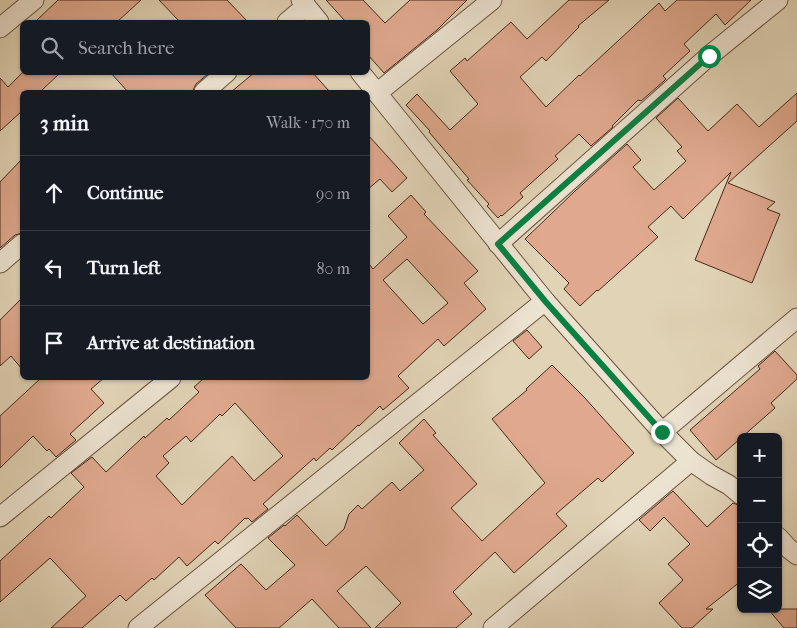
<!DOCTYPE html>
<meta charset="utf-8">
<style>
body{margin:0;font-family:"IM FELL French Canon",serif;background:#20242c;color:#f1f3f6}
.controls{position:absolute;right:15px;bottom:15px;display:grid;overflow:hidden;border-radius:8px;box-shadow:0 1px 4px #0004}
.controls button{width:45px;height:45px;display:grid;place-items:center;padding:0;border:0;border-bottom:1px solid #363941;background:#171b24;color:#f1f3f6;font:25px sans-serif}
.stop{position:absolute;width:15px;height:15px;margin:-11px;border:4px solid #0b8043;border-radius:50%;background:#fff}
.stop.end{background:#0b8043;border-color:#fff;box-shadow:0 1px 5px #0008}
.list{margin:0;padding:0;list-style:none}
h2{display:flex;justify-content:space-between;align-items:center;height:65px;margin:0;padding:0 20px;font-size:21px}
h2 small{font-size:16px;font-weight:400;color:#9ea1a6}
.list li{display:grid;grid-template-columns:32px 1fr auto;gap:15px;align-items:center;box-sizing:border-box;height:75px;padding:0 20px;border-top:1px solid #363941}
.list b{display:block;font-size:19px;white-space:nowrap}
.list em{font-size:16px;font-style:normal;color:#9ea1a6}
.icon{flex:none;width:28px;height:28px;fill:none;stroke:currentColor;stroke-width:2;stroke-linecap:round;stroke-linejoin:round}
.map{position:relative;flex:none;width:797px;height:628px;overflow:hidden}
.search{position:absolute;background:#171b24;box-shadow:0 1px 4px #0004;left:20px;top:20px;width:350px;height:55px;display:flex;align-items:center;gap:12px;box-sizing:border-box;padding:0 18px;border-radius:8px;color:#9ea1a6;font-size:19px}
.panel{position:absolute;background:#171b24;box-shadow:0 1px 4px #0004;left:20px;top:90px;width:350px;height:290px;border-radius:8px}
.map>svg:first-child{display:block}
.building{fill:#e0a98f;stroke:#452918;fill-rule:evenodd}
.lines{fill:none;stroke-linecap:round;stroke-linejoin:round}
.street-casing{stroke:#6c5440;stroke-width:21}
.street{stroke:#ece2d0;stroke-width:19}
.route{stroke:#0b8043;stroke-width:6}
</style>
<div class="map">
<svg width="797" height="628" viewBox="0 0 797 628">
<rect width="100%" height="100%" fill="#e1d3b6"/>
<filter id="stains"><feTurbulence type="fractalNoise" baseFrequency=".004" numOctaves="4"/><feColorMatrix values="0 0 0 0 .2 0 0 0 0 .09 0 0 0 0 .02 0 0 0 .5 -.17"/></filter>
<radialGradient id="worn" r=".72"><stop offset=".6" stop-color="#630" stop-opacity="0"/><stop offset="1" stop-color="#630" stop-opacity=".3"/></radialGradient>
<!-- building -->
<g class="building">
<polygon points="58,0 141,0 117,22 35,22"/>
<polygon points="159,0 227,0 248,22 180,22"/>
<polygon points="326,0 363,0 385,23 410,0 467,0 437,30 384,73 368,55 368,22 346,22"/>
<polygon points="569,0 609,0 578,26 579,27 546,61 542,57 520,77 546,107 579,75 580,76 659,3 665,11 677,0 751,0 725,25 716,14 684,44 690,51 663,76 666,79 664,81 641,101 638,100 612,126 613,127 591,146 579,134 555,156 558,159 520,193 523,197 502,216 501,215 498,218 487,206 489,204 467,180 469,179 429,132 430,131 406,105 417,94 450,130 478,104 450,71 465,58 467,61 511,22 527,39"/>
<polygon points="23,72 61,72 40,92 22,92 22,111 0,131 0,78 8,87"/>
<polygon points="110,72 209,72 209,73 196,84 194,88 193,92 128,92"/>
<polygon points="255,72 312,72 330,92 231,92"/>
<polygon points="797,93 797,121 728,183 775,202 767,209 780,214 752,283 695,260 731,172 683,219 671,206 648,227 658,237 598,291 597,290 580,306 564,289 569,283 525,239 574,192 627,144 641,160 633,167 654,190 686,161 677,151 682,147 656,118 678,98 708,131 737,104 759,127"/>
<polygon points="368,135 407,178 392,192 380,179 368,189"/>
<polygon points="22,159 22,233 15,235 0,248 0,182"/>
<path d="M 411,195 L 426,212 L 424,214 L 478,271 L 464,283 L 486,309 L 444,346 L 438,339 L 398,376 L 409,388 L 383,410 L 380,406 L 359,426 L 358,425 L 332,450 L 330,448 L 316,461 L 314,458 L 263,504 L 268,509 L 252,522 L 248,518 L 246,519 L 245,518 L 218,544 L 215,541 L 187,566 L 179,557 L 154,580 L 152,578 L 126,601 L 120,595 L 82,628 L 51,628 L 86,596 L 50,558 L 0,602 L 0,561 L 49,516 L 51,518 L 84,487 L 71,473 L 92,457 L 106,472 L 144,436 L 145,438 L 167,418 L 169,420 L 199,392 L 194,387 L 204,378 L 368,378 L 368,263 L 373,269 L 407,237 L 388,216 ZM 407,259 L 448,303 L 423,324 L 383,280 ZM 235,403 L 283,456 L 254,481 L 232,456 L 182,505 L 156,476 L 169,463 L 163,456 L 186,436 L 191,442 L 220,414 L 222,416 Z"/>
<polygon points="22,298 22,369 11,356 0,366 0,320"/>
<polygon points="527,330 542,347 529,359 513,341"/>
<polygon points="775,351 797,375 797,379 771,403 775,408 742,437 741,437 741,438 716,460 690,430 760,369 758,366"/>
<polygon points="552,365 584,397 634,453 602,482 598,478 556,514 567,526 514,573 495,552 453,592 472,614 456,628 375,628 401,603 366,566 337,591 371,628 339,628 312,599 279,628 236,628 205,595 241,564 266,590 295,565 268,538 284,525 285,526 297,515 326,546 344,529 349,514 358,505 362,509 392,482 400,491 424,470 399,443 424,419 436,433 433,435 477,484 451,508 482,541 545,483 492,419 527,390 526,389"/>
<polygon points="41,378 104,378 91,389 104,403 70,434 76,440 56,457 49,449 47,451 33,436 0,468 0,416"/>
<polygon points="673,491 707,527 733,503 741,506 741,581 706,609 713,609 692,628 682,628 659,603 683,580 668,564 690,544 664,517 650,531 639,520"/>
<polygon points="768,609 797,609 797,628 784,628"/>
</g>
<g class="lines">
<defs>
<g id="street">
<polyline points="301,0 319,22"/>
<polyline points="287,22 306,6"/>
<polyline points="0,28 34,0"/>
<polyline points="360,72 545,301 662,432 691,461 711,475 729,485 741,495"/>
<polyline points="204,92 227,72"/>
<polyline points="377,93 492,0"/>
<polyline points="498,244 709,56 778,0"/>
<polyline points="0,263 22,244"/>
<polyline points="662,432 797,318"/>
<polyline points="0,517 171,378"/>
<polyline points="778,537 788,548 797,555"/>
<polyline points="138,628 545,301"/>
<polyline points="493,628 691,461"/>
</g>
</defs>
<!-- street casing -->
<use href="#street" class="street-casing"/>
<!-- street -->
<use href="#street" class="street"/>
</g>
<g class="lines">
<!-- route -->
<polyline class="route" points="662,432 545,301 498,244 709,56"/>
</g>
<rect width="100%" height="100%" filter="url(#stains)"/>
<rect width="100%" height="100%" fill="url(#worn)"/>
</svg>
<div class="controls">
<button>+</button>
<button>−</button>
<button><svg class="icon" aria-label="locate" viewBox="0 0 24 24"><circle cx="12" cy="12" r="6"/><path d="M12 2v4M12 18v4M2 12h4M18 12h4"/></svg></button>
<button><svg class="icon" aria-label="layers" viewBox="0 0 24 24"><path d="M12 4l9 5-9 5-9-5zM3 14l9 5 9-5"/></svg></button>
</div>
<div class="stop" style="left:709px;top:56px"></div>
<div class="stop end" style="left:662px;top:432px"></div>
<div class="search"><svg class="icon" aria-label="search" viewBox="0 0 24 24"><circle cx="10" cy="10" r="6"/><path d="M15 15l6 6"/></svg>Search here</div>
<section class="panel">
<h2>3 min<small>Walk · 170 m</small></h2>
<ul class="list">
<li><svg class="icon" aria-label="ahead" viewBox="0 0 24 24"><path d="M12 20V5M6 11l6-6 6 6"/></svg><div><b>Continue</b></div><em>90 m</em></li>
<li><svg class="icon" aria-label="left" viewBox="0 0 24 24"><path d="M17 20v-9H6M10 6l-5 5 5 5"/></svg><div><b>Turn left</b></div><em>80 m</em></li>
<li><svg class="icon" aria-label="arrive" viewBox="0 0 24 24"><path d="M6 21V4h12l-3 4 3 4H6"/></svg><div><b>Arrive at destination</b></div></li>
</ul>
</section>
</div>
